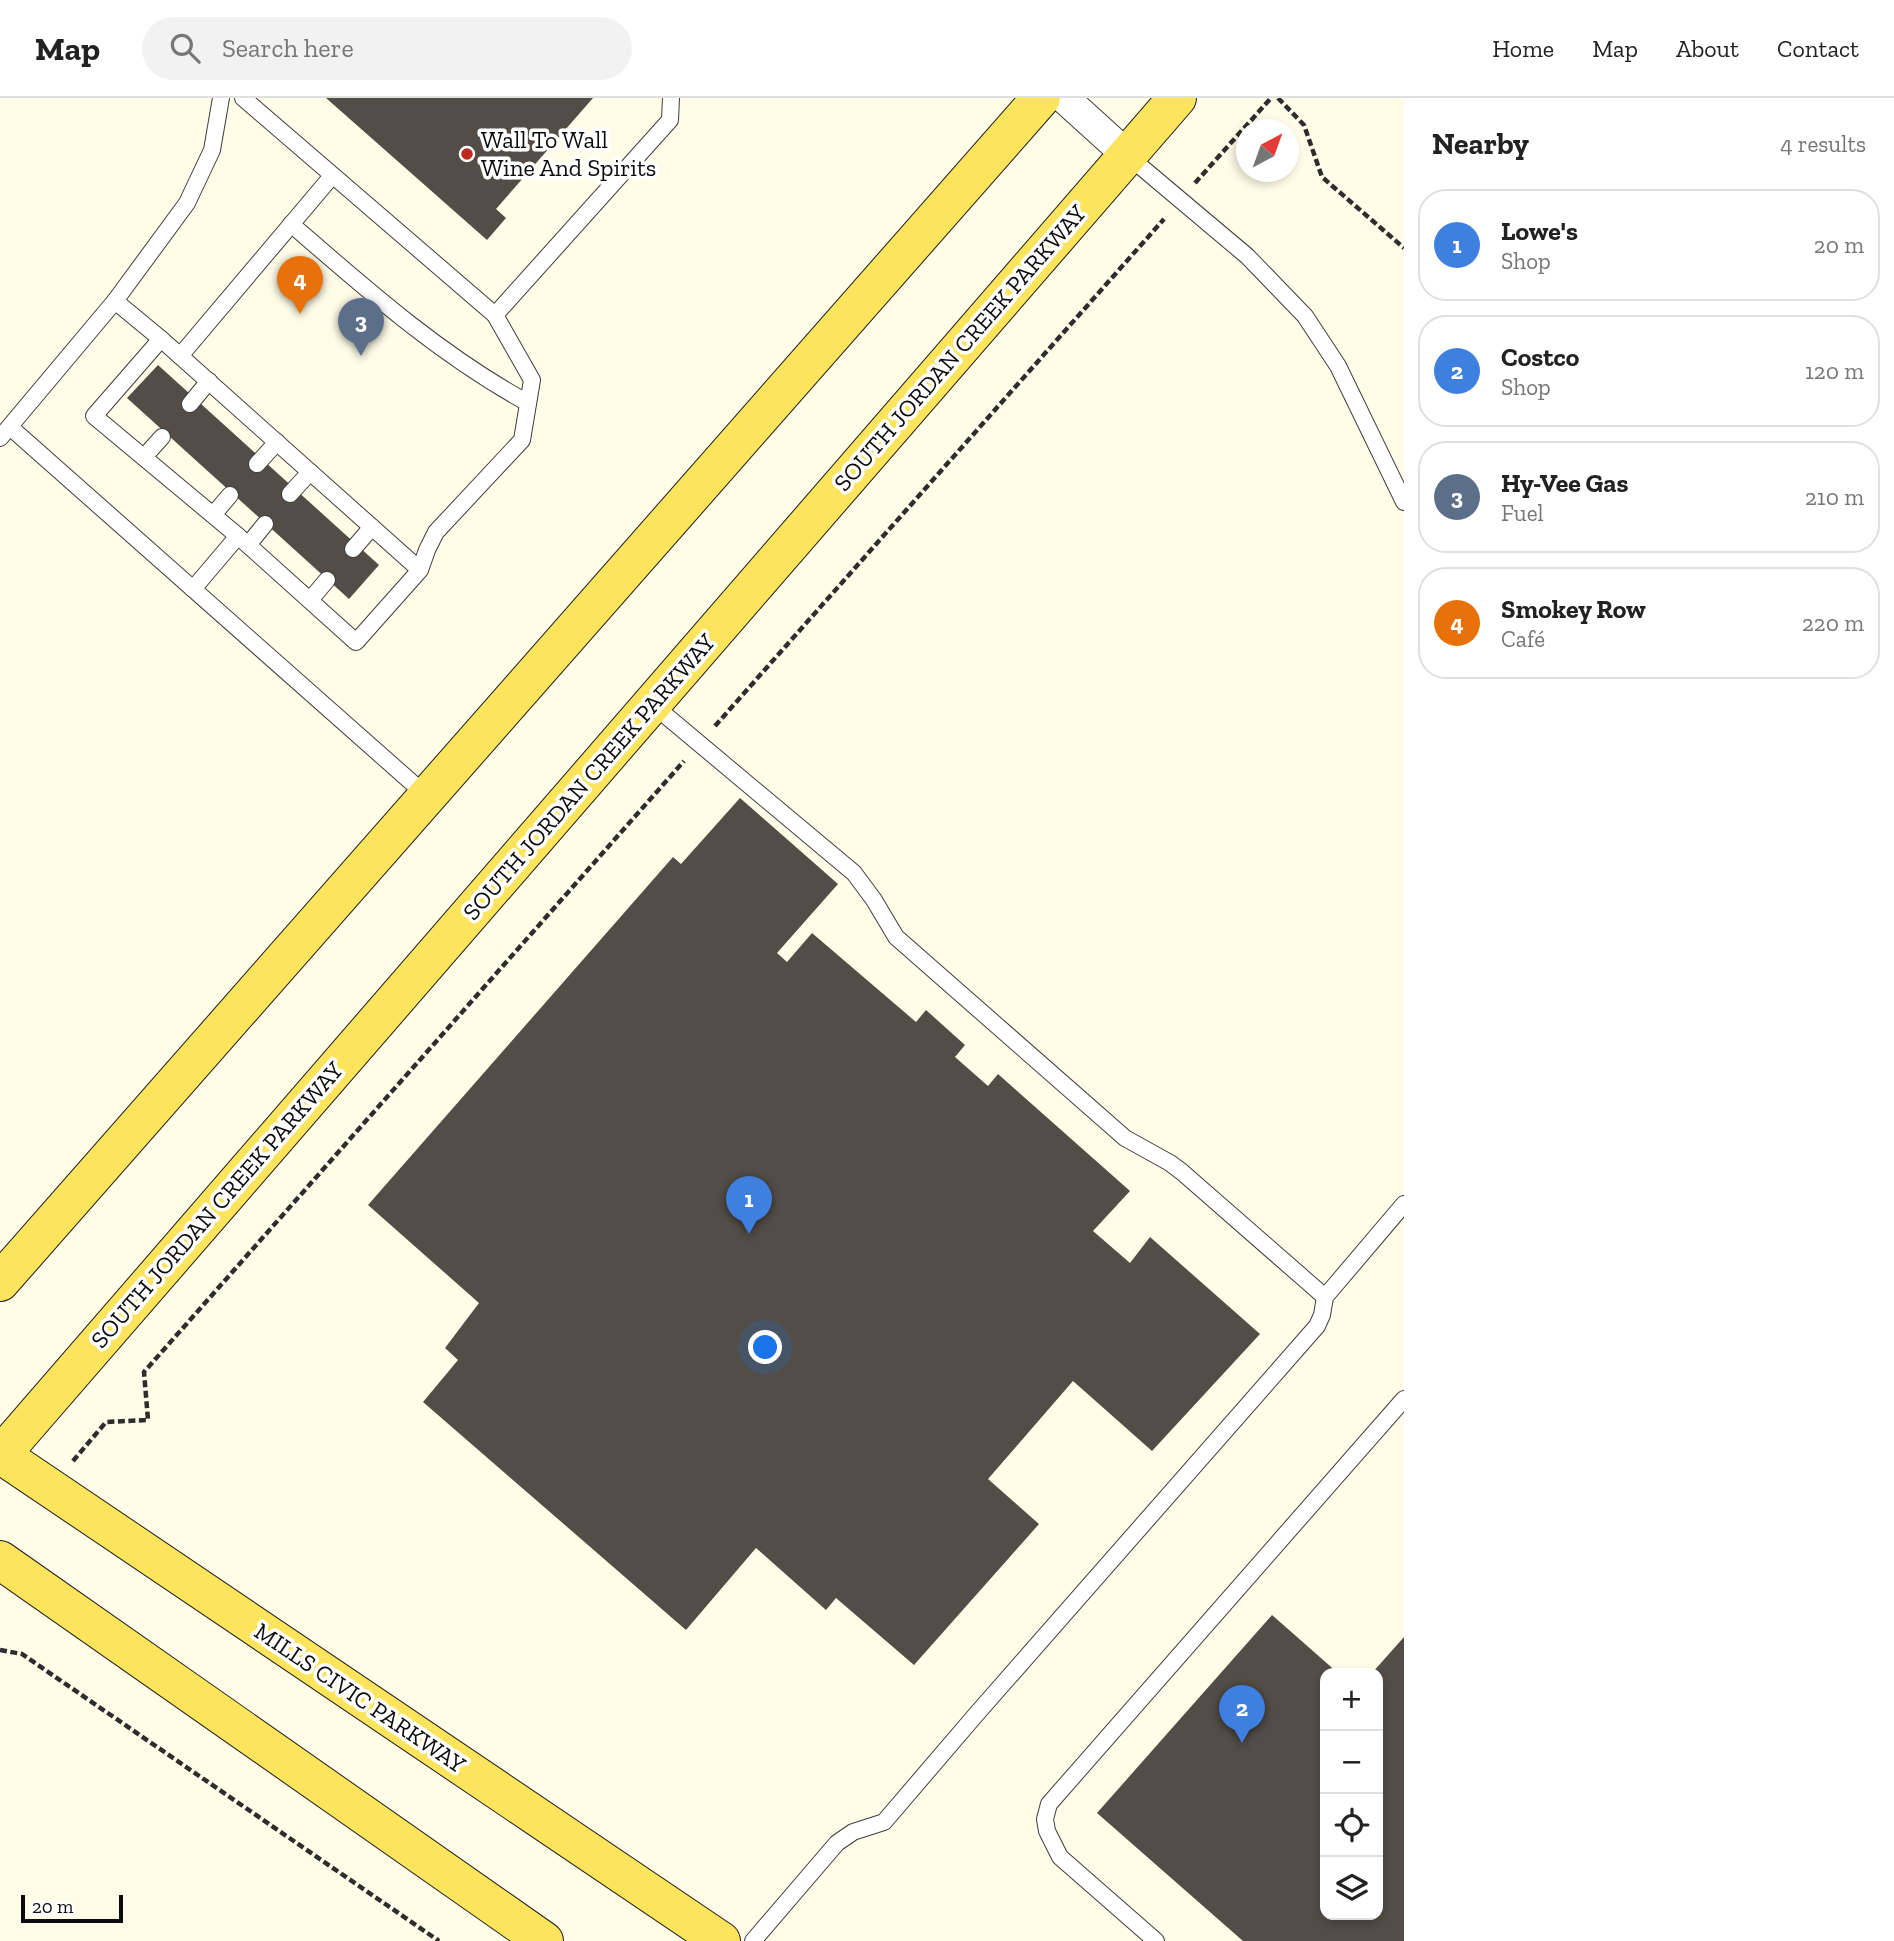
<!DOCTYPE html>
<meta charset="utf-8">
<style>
body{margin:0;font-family:"Zilla Slab",serif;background:#f2f2f2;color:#222}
.controls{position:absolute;right:21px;bottom:21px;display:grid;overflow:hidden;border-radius:14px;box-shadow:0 4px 10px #0003}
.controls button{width:63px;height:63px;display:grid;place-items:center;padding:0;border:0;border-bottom:2px solid #e0e0e0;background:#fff;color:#222;font:35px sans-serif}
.compass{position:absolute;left:1236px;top:21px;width:63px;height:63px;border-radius:50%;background:#fff;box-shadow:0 4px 10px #0003;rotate:41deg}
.scale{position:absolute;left:21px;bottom:18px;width:102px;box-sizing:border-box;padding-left:7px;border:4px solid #0b0b0b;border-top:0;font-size:19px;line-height:24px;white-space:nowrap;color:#0b0b0b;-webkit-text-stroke:5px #fff;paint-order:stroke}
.you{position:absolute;left:766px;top:1250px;width:24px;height:24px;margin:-18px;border:5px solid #fff;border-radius:50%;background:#1a73e8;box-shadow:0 0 0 10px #1a73e833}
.badge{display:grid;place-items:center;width:46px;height:46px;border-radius:50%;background:#bd2821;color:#fff;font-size:23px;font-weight:700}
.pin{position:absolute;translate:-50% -58px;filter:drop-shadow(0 2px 4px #0008)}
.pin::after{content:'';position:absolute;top:37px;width:24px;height:21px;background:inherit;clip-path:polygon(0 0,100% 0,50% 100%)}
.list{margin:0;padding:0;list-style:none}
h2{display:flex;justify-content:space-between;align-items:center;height:91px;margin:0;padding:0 28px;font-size:30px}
h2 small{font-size:23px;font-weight:400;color:#767676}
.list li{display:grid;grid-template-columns:46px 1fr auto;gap:21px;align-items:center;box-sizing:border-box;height:112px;margin:0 14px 14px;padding:0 14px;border:2px solid #e0e0e0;border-radius:28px}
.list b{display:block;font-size:26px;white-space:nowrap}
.list p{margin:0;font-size:23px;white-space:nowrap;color:#767676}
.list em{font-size:23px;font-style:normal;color:#767676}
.icon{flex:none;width:38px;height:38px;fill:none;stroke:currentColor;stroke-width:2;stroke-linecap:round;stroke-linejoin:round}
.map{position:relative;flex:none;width:1404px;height:1843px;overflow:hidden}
header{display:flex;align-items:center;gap:42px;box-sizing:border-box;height:98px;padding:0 35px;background:#fff;border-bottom:2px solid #e0e0e0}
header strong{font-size:33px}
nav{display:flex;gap:38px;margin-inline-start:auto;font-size:24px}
.search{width:490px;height:63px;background:#f2f2f2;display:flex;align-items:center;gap:18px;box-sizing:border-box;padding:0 24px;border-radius:38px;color:#767676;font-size:26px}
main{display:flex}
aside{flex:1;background:#fff}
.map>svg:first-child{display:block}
.building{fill:#534d47}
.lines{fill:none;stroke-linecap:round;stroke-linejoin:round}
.lane-casing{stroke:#3e3e3e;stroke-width:18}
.street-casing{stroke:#3e3e3e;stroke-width:32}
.primary-casing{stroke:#1c1c1c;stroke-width:40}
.path{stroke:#2d2d2d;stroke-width:4.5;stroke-dasharray:7 3.5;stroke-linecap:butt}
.lane{stroke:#fff;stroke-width:16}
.street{stroke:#fff;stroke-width:30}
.primary{stroke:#fce45c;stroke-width:38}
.poi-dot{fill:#bd2821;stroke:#fff;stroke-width:2.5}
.labels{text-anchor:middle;stroke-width:7;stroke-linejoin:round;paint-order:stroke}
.poi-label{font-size:24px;fill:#0b0b0b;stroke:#fff;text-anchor:start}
.street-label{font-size:24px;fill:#0b0b0b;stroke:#fff}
</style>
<header>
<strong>Map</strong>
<div class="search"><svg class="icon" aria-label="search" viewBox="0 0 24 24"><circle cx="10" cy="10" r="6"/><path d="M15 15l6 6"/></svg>Search here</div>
<nav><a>Home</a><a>Map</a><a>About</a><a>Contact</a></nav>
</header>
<main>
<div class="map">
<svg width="1404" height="1843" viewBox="0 0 1404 1843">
<rect width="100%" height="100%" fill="#fffde8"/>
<!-- building -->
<g class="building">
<polygon points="326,0 593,0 496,111 506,120 487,142"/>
<polygon points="158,267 379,467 349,501 127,300"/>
<polygon points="740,700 838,786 777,855 787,864 812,835 916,924 926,912 965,947 955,959 988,988 998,976 1130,1093 1093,1133 1130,1165 1150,1139 1260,1236 1152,1353 1073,1283 988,1381 1039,1426 914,1567 836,1500 826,1512 756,1450 686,1532 423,1304 458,1262 445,1250 479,1205 368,1107 673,759 681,766"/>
<polygon points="1272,1517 1338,1575 1325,1575 1325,1817 1378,1817 1378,1575 1372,1575 1404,1539 1404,1843 1243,1843 1097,1715"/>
</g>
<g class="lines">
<defs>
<g id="lane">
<polyline points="243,0 495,217 670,22 671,0"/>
<polyline points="1127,57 1247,158 1305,218 1338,268 1404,404"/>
<path d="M 291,126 C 366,191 440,257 528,305"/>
<polyline points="115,203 161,241"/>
<polyline points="180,258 332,78"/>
<polyline points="190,306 209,283"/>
<polyline points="10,329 427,698"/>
<polyline points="0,340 115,203 187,105 212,52 221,0"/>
<polyline points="144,359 162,339"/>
<polyline points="257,366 277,344"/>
<polyline points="290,396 310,374"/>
<polyline points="213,417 230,397"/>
<polyline points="248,447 265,426"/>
<polyline points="353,451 372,429"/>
<polyline points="420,472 161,241 94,318 238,438 356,544 420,472 427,452 436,434 522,342 532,282 495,217"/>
<polyline points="193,491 238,438"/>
<polyline points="310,502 327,482"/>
<polyline points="652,606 854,775 874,802 896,839 1125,1040 1170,1065 1182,1074 1325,1199"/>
<polyline points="753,1843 837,1745 853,1734 884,1724 973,1620 1317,1228 1322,1217 1325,1199 1404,1106"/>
<polyline points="1156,1843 1060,1759 1047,1733 1045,1721 1049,1706 1404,1301"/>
</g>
<polyline id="street" points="1064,0 1127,57"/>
<g id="primary">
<polyline points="0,1184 1041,0"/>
<polyline points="0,1356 721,1843"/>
<polyline points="0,1358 1177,0"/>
<polyline points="0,1462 544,1843"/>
</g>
</defs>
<!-- lane casing -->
<use href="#lane" class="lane-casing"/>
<!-- street casing -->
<use href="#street" class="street-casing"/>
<!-- primary casing -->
<use href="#primary" class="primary-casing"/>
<!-- path -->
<g class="path">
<polyline points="1278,0 1304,27 1322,79 1404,150"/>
<polyline points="1195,85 1271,0"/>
<polyline points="715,628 1164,121"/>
<polyline points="73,1363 106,1324 148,1322 144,1274 684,663"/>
<polyline points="0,1552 22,1556 439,1843"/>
</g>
<!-- lane -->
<use href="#lane" class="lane"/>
<!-- street -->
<use href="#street" class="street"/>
<!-- primary -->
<use href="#primary" class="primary"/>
</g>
<!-- markers -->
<circle class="poi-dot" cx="467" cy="56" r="7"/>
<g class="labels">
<!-- poi labels -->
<g class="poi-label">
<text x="481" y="50">Wall To Wall<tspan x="481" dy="28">Wine And Spirits</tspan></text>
</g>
<!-- street labels -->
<g class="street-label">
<text transform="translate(960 250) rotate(-49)" y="8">SOUTH JORDAN CREEK PARKWAY</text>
<text transform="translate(589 679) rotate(-49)" y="8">SOUTH JORDAN CREEK PARKWAY</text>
<text transform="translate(217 1107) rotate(-49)" y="8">SOUTH JORDAN CREEK PARKWAY</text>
<text transform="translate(360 1600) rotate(34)" y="8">MILLS CIVIC PARKWAY</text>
</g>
</g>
</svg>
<div class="controls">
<button>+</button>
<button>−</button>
<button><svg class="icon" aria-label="locate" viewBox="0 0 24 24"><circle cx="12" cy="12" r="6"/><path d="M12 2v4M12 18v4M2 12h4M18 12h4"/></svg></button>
<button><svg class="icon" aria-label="layers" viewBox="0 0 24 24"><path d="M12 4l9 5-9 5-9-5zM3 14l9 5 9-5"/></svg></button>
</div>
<svg class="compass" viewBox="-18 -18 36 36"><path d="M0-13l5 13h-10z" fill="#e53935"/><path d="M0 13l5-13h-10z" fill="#767676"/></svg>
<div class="scale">20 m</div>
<div class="you"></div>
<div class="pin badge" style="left:749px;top:1136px;background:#3f7fe0">1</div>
<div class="pin badge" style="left:1242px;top:1645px;background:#3f7fe0">2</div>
<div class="pin badge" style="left:361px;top:258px;background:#5c6f8a">3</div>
<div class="pin badge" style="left:300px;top:216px;background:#e8710a">4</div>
</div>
<aside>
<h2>Nearby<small>4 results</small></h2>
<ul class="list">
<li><span class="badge" style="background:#3f7fe0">1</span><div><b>Lowe's</b><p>Shop</p></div><em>20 m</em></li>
<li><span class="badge" style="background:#3f7fe0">2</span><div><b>Costco</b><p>Shop</p></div><em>120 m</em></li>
<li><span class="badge" style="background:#5c6f8a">3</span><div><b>Hy-Vee Gas</b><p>Fuel</p></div><em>210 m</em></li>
<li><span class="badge" style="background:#e8710a">4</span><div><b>Smokey Row</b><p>Café</p></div><em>220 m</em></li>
</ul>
</aside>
</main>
